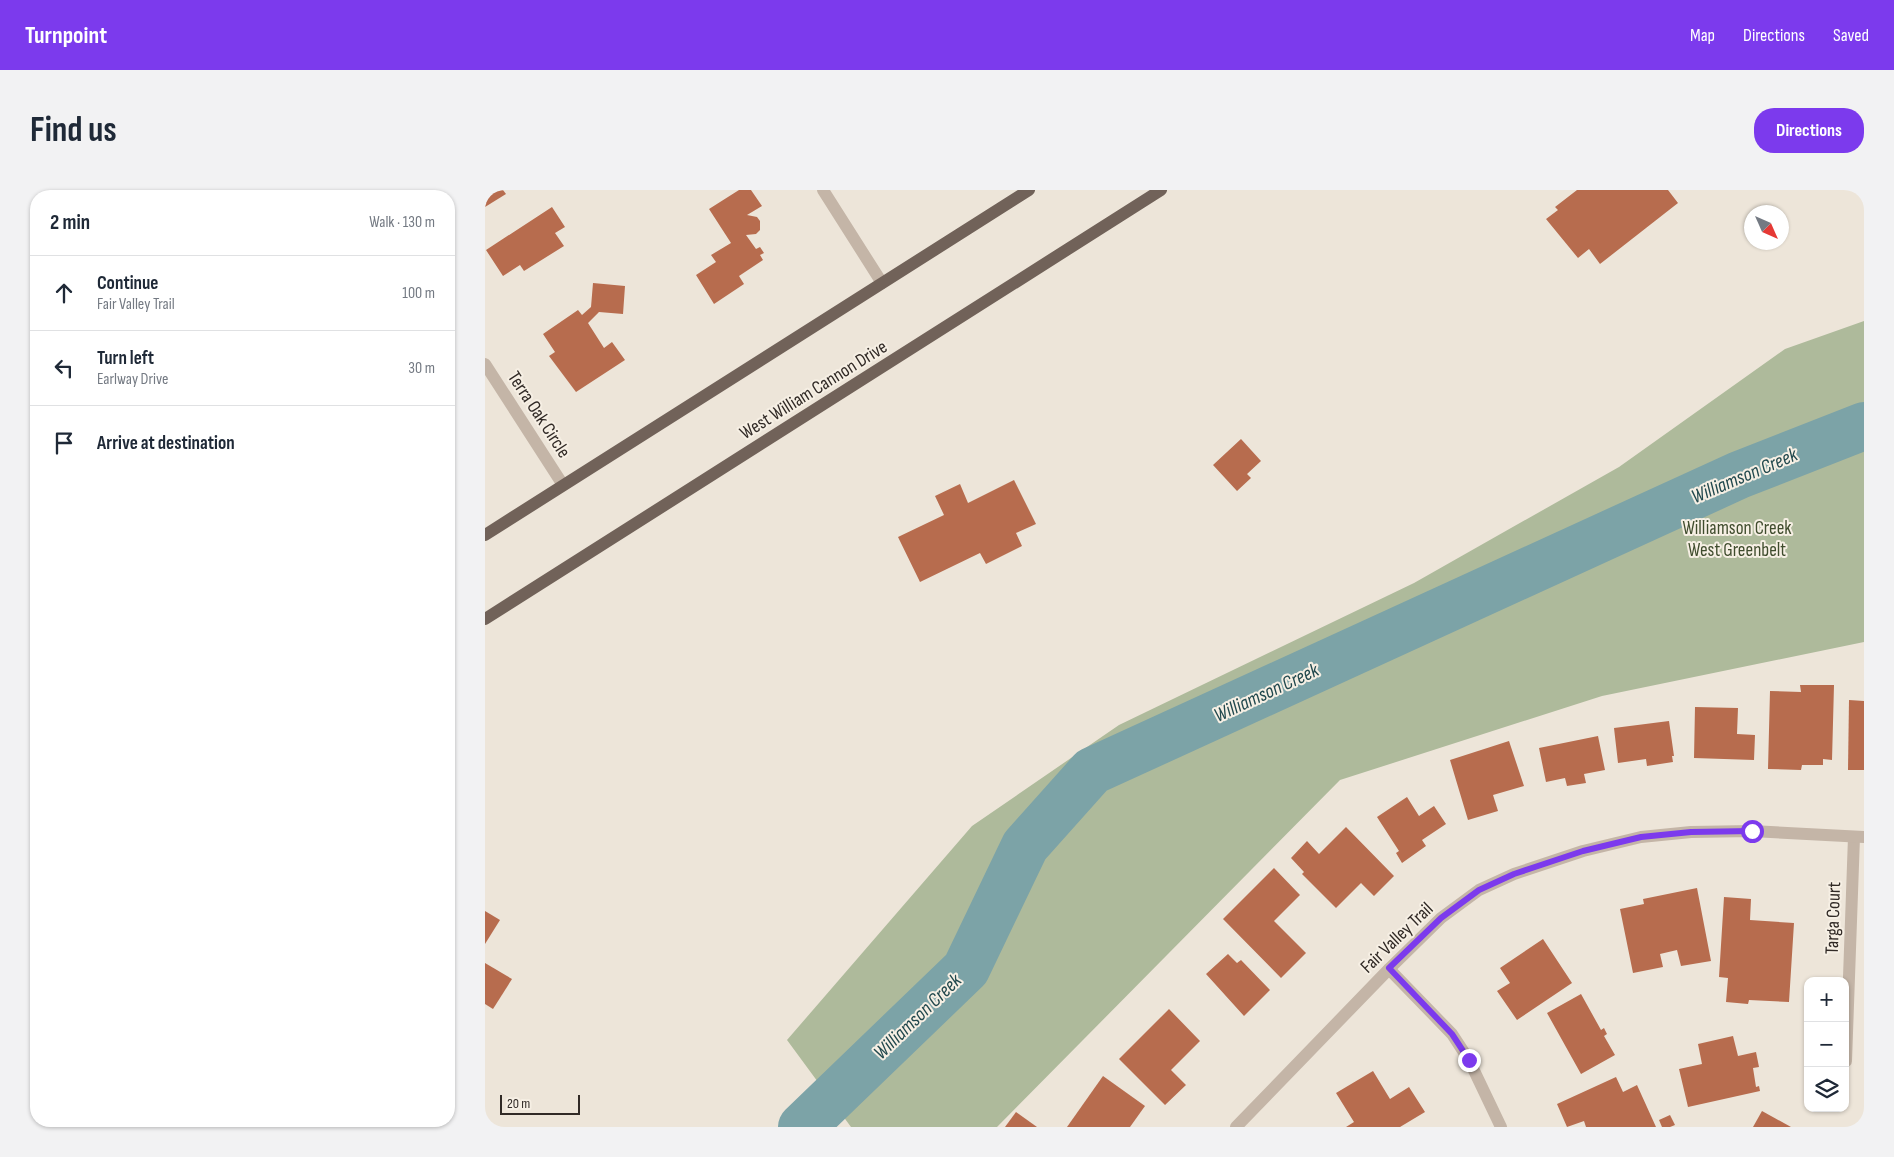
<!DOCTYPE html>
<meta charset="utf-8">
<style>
body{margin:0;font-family:"Sofia Sans Condensed",sans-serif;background:#f2f2f3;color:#1f2937}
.controls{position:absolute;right:15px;bottom:15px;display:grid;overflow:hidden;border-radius:10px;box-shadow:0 1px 4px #0004}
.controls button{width:45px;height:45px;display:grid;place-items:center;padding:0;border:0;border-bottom:1px solid #e0e1e3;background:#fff;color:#1f2937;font:25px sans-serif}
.compass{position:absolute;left:1259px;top:15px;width:45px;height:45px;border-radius:50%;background:#fff;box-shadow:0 1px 4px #0004;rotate:135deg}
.scale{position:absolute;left:15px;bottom:12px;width:80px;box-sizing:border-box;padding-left:5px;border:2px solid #312a26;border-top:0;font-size:14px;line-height:18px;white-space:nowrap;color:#312a26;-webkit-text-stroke:4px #f6efe4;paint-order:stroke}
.stop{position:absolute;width:15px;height:15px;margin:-11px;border:4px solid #7c3aed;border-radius:50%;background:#fff}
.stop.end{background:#7c3aed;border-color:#fff;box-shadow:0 1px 5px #0008}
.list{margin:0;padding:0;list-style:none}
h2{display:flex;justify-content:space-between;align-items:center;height:65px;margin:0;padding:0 20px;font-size:21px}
h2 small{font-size:16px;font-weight:400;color:#747a83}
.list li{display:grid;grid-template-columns:32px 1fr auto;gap:15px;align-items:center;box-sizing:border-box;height:75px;padding:0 20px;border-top:1px solid #e0e1e3}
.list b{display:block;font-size:19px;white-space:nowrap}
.list p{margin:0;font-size:16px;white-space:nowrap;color:#747a83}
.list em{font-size:16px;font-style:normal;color:#747a83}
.icon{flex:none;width:28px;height:28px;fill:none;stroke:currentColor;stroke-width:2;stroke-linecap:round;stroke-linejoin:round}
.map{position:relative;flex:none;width:1379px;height:937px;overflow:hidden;border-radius:20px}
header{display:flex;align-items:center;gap:30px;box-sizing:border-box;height:70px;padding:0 25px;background:#7c3aed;color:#fff}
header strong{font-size:24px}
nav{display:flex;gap:28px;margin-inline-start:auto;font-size:18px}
.intro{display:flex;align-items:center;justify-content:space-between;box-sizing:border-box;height:120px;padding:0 30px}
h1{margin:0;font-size:35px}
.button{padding:12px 22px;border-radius:20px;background:#7c3aed;color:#fff;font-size:18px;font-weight:700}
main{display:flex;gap:30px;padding:0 30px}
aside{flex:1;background:#fff;border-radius:20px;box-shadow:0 1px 4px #0004}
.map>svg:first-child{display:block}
.green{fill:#aeba9b}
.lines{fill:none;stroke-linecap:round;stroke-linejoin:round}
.river{stroke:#7ca3a7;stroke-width:48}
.building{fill:#b76c4e}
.minor{stroke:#c4b5a7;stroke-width:12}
.major{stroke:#716259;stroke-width:12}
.route{stroke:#7c3aed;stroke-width:6}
.labels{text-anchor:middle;stroke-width:4;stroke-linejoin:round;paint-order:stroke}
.street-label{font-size:19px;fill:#312a26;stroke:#f6efe4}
.park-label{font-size:19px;fill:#3f4c2d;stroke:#f6efe4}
.water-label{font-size:20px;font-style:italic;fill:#21484d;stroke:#f6efe4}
</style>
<header>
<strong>Turnpoint</strong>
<nav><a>Map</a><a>Directions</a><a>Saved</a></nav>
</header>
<div class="intro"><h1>Find us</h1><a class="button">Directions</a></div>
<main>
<aside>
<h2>2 min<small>Walk · 130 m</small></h2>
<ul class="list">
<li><svg class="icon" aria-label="ahead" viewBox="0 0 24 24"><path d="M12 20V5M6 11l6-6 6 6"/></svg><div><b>Continue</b><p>Fair Valley Trail</p></div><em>100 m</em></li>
<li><svg class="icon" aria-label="left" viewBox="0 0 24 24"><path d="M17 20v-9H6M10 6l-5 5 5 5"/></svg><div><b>Turn left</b><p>Earlway Drive</p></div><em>30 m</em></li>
<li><svg class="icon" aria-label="arrive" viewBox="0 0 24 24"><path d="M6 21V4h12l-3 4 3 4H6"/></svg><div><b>Arrive at destination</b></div></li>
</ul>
</aside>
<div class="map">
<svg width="1379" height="937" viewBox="0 0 1379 937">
<rect width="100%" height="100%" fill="#ede5d9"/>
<!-- green -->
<polygon class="green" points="1379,131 1379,452 1117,506 855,590 512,937 366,937 302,850 487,636 634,535 929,393 1134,277 1300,159"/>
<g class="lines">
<!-- river -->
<polyline class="river" points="317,937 481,779 540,656 607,581 1254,285 1379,236"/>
</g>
<!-- building -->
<g class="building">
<polygon points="0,0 18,0 21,4 0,17"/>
<polygon points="254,0 266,0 277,16 262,25 272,27 275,31 275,40 271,44 261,45 271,59 275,57 279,63 275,65 278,70 254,86 259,94 229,114 211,85 231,72 226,65 246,53 224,19"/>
<polygon points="1092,0 1183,0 1193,13 1115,74 1104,59 1093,68 1061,29 1073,20 1070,17"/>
<polygon points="67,17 80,37 70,43 79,56 39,81 35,75 18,86 1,60"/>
<polygon points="108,93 140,96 138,124 114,122 103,133 119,158 127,152 140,170 91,202 64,166 70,162 58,144 93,120 97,125 106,117"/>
<polygon points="756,249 776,271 762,284 766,288 752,301 728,275"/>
<polygon points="529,290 551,334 531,343 537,356 501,374 495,363 435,392 413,347 459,325 450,306 475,294 483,313"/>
<polygon points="1315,495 1349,495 1347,570 1338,569 1338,575 1317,575 1316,580 1283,579 1285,501 1316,502"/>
<polygon points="1364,510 1379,511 1379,580 1363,580"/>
<polygon points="1210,517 1253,518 1252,544 1270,545 1269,570 1209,568"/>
<polygon points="1184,531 1189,566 1187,566 1188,572 1162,576 1161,569 1133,573 1129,538"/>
<polygon points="1113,546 1120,580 1099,584 1101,593 1082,596 1080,588 1061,592 1054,558"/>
<polygon points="1024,551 1039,596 1008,605 1013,621 983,630 965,570"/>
<polygon points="922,607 934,626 949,616 961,634 937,650 941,656 917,673 911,663 914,661 892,627"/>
<polygon points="861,637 909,686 889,706 876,693 851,718 817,684 819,682 806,668 822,651 834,664"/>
<polygon points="789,678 815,705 789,731 821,763 796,788 738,729"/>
<polygon points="1212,698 1226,771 1196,776 1192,760 1175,764 1178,777 1148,783 1135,719 1159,714 1158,709"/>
<polygon points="1239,707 1266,709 1265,730 1309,733 1304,812 1264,810 1263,814 1241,812 1243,788 1234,787"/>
<polygon points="0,721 15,730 0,754"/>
<polygon points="1058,749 1087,793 1032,830 1012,801 1025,793 1015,778"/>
<polygon points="743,764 752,773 756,770 785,800 759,826 721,784"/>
<polygon points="0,773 27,789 8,819 0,814"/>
<polygon points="1096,804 1116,840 1119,838 1122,844 1119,846 1130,865 1096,884 1062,823"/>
<polygon points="684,819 715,851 686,880 701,895 680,915 634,869"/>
<polygon points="1248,846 1253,866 1271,862 1274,877 1268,878 1271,897 1274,896 1275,901 1203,917 1194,879 1217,874 1213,854"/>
<polygon points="888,881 905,909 924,897 940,922 915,937 861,937 869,932 851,903"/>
<polygon points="618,886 660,916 645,937 582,937"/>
<polygon points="1131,887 1138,902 1152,895 1171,937 1101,937 1099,931 1082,937 1072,914"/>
<polygon points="1277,921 1306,937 1268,937"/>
<polygon points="531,922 552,937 520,937"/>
<polygon points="1185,925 1190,935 1185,937 1177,937 1174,930"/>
</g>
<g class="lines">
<!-- minor -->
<g class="minor">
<polyline points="338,0 397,93"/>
<polyline points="0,174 78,295"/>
<polyline points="904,779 967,844 984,870 1016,937"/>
<polyline points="1361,871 1369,647"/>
<polyline points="751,937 904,779 956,728 994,700 1029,684 1098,661 1156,647 1206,642 1267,641 1379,647"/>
</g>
<!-- major -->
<g class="major">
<polyline points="0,345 544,0"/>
<polyline points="0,429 676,0"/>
</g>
</g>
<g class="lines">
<!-- route -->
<polyline class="route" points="984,870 967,844 904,778 956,728 994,700 1029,684 1098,661 1156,647 1206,642 1267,641"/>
</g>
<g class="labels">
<!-- street labels -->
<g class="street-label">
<text transform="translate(328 199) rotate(-32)" y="7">West William Cannon Drive</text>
<text transform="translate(55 224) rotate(57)" y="7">Terra Oak Circle</text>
<text transform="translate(1347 728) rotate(-88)" y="7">Targa Court</text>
<text transform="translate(911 747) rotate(-44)" y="7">Fair Valley Trail</text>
</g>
<!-- park labels -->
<g class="park-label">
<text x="1252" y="344">Williamson Creek<tspan x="1252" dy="22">West Greenbelt</tspan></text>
</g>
<!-- water labels -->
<g class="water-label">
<text transform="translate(1259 285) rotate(-23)" y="7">Williamson Creek</text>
<text transform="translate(781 502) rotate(-25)" y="7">Williamson Creek</text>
<text transform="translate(432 826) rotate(-44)" y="7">Williamson Creek</text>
</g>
</g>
</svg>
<div class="controls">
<button>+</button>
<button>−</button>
<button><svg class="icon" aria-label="layers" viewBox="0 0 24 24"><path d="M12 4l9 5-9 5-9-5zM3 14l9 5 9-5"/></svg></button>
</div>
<svg class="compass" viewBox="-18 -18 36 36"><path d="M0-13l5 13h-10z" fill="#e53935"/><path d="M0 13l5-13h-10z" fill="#747a83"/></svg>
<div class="scale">20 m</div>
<div class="stop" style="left:1267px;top:641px"></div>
<div class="stop end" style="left:984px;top:870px"></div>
</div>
</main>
